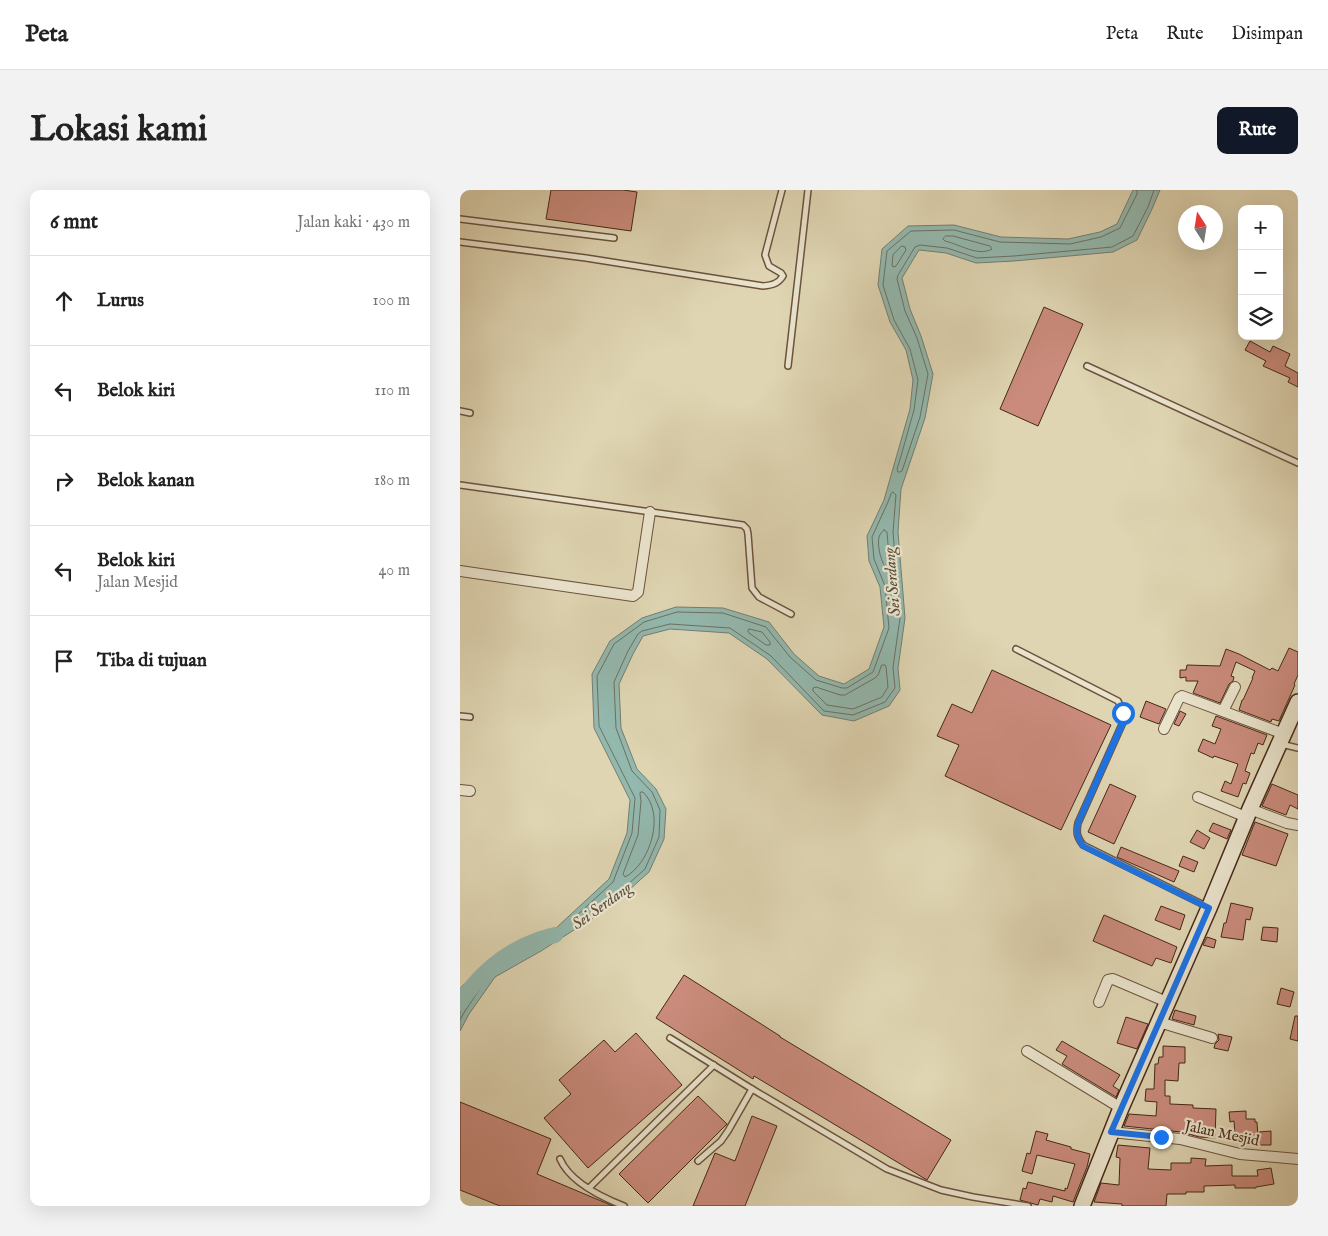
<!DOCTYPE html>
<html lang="id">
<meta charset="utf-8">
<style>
body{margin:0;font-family:"IM FELL English",serif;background:#f2f2f2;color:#222}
.controls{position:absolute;right:15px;top:15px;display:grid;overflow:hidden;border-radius:10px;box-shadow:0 5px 20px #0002}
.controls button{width:45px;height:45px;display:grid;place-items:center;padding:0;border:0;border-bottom:1px solid #e0e0e0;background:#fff;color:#222;font:25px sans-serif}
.compass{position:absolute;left:718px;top:15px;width:45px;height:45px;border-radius:50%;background:#fff;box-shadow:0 5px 20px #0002;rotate:348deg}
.stop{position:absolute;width:15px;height:15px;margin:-11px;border:4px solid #1a73e8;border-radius:50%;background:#fff}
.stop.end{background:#1a73e8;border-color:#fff;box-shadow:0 1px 5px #0008}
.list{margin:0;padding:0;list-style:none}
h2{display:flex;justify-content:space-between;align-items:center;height:65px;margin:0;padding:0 20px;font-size:21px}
h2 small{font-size:16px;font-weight:400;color:#767676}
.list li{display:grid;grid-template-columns:32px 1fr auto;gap:15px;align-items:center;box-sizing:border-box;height:90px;padding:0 20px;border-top:1px solid #e0e0e0}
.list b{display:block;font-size:19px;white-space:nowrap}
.list p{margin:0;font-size:16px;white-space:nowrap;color:#767676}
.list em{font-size:16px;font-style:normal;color:#767676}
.icon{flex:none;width:28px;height:28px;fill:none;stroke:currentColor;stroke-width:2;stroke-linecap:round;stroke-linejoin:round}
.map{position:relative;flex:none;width:838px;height:1016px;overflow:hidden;border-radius:10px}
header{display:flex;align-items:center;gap:30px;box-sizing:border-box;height:70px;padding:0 25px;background:#fff;border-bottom:1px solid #e0e0e0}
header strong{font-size:24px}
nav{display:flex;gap:28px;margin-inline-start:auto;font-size:18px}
.intro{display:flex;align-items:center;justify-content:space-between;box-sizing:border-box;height:120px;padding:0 30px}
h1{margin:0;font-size:35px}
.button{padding:12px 22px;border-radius:10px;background:#111827;color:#fff;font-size:18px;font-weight:700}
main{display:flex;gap:30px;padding:0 30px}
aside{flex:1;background:#fff;border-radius:10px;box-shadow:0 5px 20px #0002}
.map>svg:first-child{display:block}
.water{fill:#93b8ae;stroke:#747e72}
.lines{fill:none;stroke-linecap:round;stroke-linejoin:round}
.shore{stroke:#6c7062;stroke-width:1}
.river{stroke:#93b8ae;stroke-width:16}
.building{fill:#ca8b7c;stroke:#462817}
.lane-casing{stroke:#6c533e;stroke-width:8}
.street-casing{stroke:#6c533e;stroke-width:12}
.secondary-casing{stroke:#462817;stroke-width:18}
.lane{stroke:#eae4cd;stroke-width:5}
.street{stroke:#eae4cd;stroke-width:10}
.secondary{stroke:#eae4cd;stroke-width:15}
.route{stroke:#1a73e8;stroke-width:6}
.labels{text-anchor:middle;stroke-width:4.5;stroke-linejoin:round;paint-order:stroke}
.street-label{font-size:15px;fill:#462817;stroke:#eae4cd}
.water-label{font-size:16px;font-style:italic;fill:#594c3d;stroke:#eae4cd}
</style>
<header>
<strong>Peta</strong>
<nav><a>Peta</a><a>Rute</a><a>Disimpan</a></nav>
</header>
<div class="intro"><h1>Lokasi kami</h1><a class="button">Rute</a></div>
<main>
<aside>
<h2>6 mnt<small>Jalan kaki · 430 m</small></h2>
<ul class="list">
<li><svg class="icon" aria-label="ahead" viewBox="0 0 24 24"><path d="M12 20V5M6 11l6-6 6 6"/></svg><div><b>Lurus</b></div><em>100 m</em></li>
<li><svg class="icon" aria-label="left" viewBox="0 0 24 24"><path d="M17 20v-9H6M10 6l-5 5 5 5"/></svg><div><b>Belok kiri</b></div><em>110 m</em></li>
<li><svg class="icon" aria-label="right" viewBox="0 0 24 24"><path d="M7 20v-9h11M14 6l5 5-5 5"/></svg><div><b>Belok kanan</b></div><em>180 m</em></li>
<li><svg class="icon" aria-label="left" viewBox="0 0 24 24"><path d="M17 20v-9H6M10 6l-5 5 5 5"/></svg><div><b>Belok kiri</b><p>Jalan Mesjid</p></div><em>40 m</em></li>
<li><svg class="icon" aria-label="arrive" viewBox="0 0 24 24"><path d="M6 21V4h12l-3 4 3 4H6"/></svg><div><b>Tiba di tujuan</b></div></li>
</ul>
</aside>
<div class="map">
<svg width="838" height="1016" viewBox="0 0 838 1016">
<rect width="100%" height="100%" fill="#dfd5b2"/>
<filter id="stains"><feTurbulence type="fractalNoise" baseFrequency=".004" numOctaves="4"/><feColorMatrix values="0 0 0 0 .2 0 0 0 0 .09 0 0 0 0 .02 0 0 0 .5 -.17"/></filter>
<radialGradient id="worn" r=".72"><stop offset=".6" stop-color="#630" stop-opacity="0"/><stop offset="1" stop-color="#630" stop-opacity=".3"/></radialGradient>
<!-- water -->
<polygon class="water" points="673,0 700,0 692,19 677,50 653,62 554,71 516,73 486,63 459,60 442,88 450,119 461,146 473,184 465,228 441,299 438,342 445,428 438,478 440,500 429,516 394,531 362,525 307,469 269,443 210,439 183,446 173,464 159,494 161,538 177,579 196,599 206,619 204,649 189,682 150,717 81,761 35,787 9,824 0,841 0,799 3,795 95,739 149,689 167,643 170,610 134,538 132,484 150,451 182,428 216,417 263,418 309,432 334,464 359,486 384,494 409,479 424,437 420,397 409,371 407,346 424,310 450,219 453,190 446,160 430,132 418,95 422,59 448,36 494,35 541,47 608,49 640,42 657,34"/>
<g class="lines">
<!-- shore -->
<g class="shore">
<polyline points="677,0 677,4 660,38 641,47 610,54 540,52 494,40 451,41 427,61 423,95 434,130 450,159 458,190 454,220 441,266 437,279 438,282 440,282 442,281 460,227 468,184 457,148 445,121 437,89 438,85 455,57 460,55 487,58 517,68 554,66 652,57 673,46 688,17 694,0"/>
<path d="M 486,46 L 493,46 L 530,56 L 532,59 C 518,67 499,54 485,51 L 483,49 Z"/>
<polygon points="442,56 445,57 446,60 436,76 433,77 432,75 433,65"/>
<polygon points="433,302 436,305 433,342 440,428 433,477 435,498 425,512 393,525 364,521 311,466 270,438 210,434 182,441 178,444 168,461 154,492 156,538 172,581 192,602 200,620 199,647 185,679 147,713 116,733 113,733 113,729 153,692 172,643 175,608 139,536 137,486 154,454 184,432 217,422 263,423 306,437 330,467 356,490 382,498 387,498 413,482 429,438 425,396 414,369 412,347 428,312 431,304"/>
<path d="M 424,340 L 427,342 L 430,378 L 428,380 C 421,374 417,356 419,347 C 420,344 422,342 424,340 Z"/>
<polygon points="289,439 302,442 310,452 310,455 306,455 289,443 288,441"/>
<polygon points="422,475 425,475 426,477 428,497 422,507 393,519 367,515 353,501 353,498 356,497 380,505 385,505 415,488 418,485"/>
<path d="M 181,602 L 183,602 C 206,624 190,674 165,687 L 163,684 L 178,645 L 181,611 L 180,604 Z"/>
<polyline points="0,801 4,800 21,789 24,791 24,793 5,821 0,830"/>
</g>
<!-- river -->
<path class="river" d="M 0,813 C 17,787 43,763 73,752 C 80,749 88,747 95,745"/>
</g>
<!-- building -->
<g class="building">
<polygon points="91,0 163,0 177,2 171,41 86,29"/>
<polygon points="584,117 623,134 578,236 540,219"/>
<polygon points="790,151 810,162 813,156 830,164 825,176 838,183 838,197 828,192 830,188 803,176 806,171 785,160"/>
<polygon points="829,458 838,462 838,485 834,494 835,495 819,531 812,529 811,532 779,520 782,510 783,510 793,488 792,488 795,481 776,472 771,486 774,487 773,491 769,494 760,513 733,503 738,491 726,491 726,487 720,488 720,480 726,480 727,475 760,476 766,459 779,464 810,480 812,478 818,481"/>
<polygon points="532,480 651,535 601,640 485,586 499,555 477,546 492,514 512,523"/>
<polygon points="686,511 706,519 699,534 680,527"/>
<polygon points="720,521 726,524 719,536 714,534"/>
<polygon points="756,526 807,545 803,555 798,553 794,564 791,563 785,581 790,583 786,594 783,593 778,607 761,601 765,591 771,594 778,574 754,566 753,568 738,561 743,549 755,554 761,539 752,536"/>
<polygon points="650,594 676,606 654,654 628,642"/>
<polygon points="812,594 838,605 838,619 830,615 826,625 802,616"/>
<polygon points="795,632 828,644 816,676 782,665"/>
<polygon points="753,633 771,640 767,649 749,641"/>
<polygon points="737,640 750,648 744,659 730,652"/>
<polygon points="661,657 719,681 714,692 657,667"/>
<polygon points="723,666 738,672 734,682 719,676"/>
<polygon points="771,713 793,718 790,730 786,729 783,750 761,747 764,733 766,733"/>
<polygon points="701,716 725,725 720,740 695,730"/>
<polygon points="644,725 717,757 711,773 696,768 692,776 633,751"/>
<polygon points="803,737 818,738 817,752 801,750"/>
<polygon points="747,747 756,750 754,758 743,755"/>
<polygon points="224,785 320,846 320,847 491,950 467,990 294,886 293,889 196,828"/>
<polygon points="821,798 834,802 830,817 817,814"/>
<polygon points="715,820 736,826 734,835 712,829"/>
<polygon points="835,826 838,826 838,851 830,849"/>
<polygon points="666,827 688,834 677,859 657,853"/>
<polygon points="176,843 222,895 128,978 84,928 111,904 99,890 144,850 155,862"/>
<polygon points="758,844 772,847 768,861 754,858 755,854 759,850"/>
<polygon points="602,851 660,885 653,896 659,900 656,907 602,874 607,866 596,860"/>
<polygon points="703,856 725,857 725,873 719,873 718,891 705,890 705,906 710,906 710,914 733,915 733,918 756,919 755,948 739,947 721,942 664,936 669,924 696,926 697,912 685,911 686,899 694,899 695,874 698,874 699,867 703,867"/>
<polygon points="238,906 267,934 188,1013 159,984"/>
<polygon points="0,912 91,949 77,984 153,1016 40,1016 0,1000"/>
<polygon points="786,921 786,929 795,929 795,932 797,932 798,947 788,948 788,944 775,945 774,931 770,932 769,922"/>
<polygon points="292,926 317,936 285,1016 233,1016 255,963 275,971"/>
<polygon points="576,941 588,944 586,950 611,957 611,959 630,964 627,977 613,1012 593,1006 592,1012 580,1009 578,1015 560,1010 563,998 566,999 568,992 605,1001 605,998 607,999 615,974 577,965 572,984 562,981 567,963 570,964"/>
<polygon points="811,941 811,955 799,955 799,942"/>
<polygon points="658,955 690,958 688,979 711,980 711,973 731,973 731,968 746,969 745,976 772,975 772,986 798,986 797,980 811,978 814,994 796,997 796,998 775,998 775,995 744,996 744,1002 726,1002 726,1004 707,1004 706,1016 662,1016 662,1014 634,1012 641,993 659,995 660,968 656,967"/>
</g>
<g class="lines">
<defs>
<g id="lane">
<polyline points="0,29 154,48"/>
<path d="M 0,52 L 126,68 L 303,96 C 312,95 318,94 323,86 L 321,83 L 309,76 L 305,65 L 322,0"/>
<polyline points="328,176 348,0"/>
<polyline points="627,176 838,273"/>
<polyline points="0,221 10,223"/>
<polyline points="0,295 283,335 287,339 288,344 292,398 299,407 331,424"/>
<path d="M 556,459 L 658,511 L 662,519 L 664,530 L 618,633 C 616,643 617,647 623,655 L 748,717"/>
<polyline points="0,526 10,527"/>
<polyline points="821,554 838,558"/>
<polyline points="210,848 292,899 427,979 481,1000 513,1007 568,1016"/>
<path d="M 100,969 C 110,992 141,1007 164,1016"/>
<polyline points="238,971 261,951 268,941 292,899"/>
<polyline points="129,998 254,875"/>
</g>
<g id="street">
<polyline points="0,381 173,406 178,402 190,322"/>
<polyline points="763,521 775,497"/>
<polyline points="704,539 719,508 722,506 824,544"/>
<polyline points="0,600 10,601"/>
<polyline points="738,607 786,627"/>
<polyline points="790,619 827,633 838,635"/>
<polyline points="639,812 648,790 653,789 707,812"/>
<polyline points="699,832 752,848"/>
<polyline points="567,861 661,918"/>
<polyline points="651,942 720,949 780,964 838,969"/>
</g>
<polyline id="secondary" points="622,1016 661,918 749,718 790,619 838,512"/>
</defs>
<!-- lane casing -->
<use href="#lane" class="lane-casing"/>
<!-- street casing -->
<use href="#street" class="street-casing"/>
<!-- secondary casing -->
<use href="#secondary" class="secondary-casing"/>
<!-- lane -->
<use href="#lane" class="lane"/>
<!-- street -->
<use href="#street" class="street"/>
<!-- secondary -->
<use href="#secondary" class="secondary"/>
</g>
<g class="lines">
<!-- route -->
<path class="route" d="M 663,523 L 664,530 L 618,633 C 616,643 617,647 623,656 L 749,718 L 651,942 L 701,947"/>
</g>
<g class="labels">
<!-- street labels -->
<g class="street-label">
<text transform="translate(762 943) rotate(12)" y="5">Jalan Mesjid</text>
</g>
<!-- water labels -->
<g class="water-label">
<text transform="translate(431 392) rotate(-95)" y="6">Sei Serdang</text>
<text transform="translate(141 715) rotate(-36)" y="6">Sei Serdang</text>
</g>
</g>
<rect width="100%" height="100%" filter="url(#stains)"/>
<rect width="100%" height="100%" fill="url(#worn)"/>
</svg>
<div class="controls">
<button>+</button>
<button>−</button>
<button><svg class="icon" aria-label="layers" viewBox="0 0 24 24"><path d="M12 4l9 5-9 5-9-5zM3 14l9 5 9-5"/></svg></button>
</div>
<svg class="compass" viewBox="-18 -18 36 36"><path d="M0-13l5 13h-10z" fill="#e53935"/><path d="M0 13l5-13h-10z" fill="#767676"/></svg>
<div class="stop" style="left:663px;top:523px"></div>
<div class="stop end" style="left:701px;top:947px"></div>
</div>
</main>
